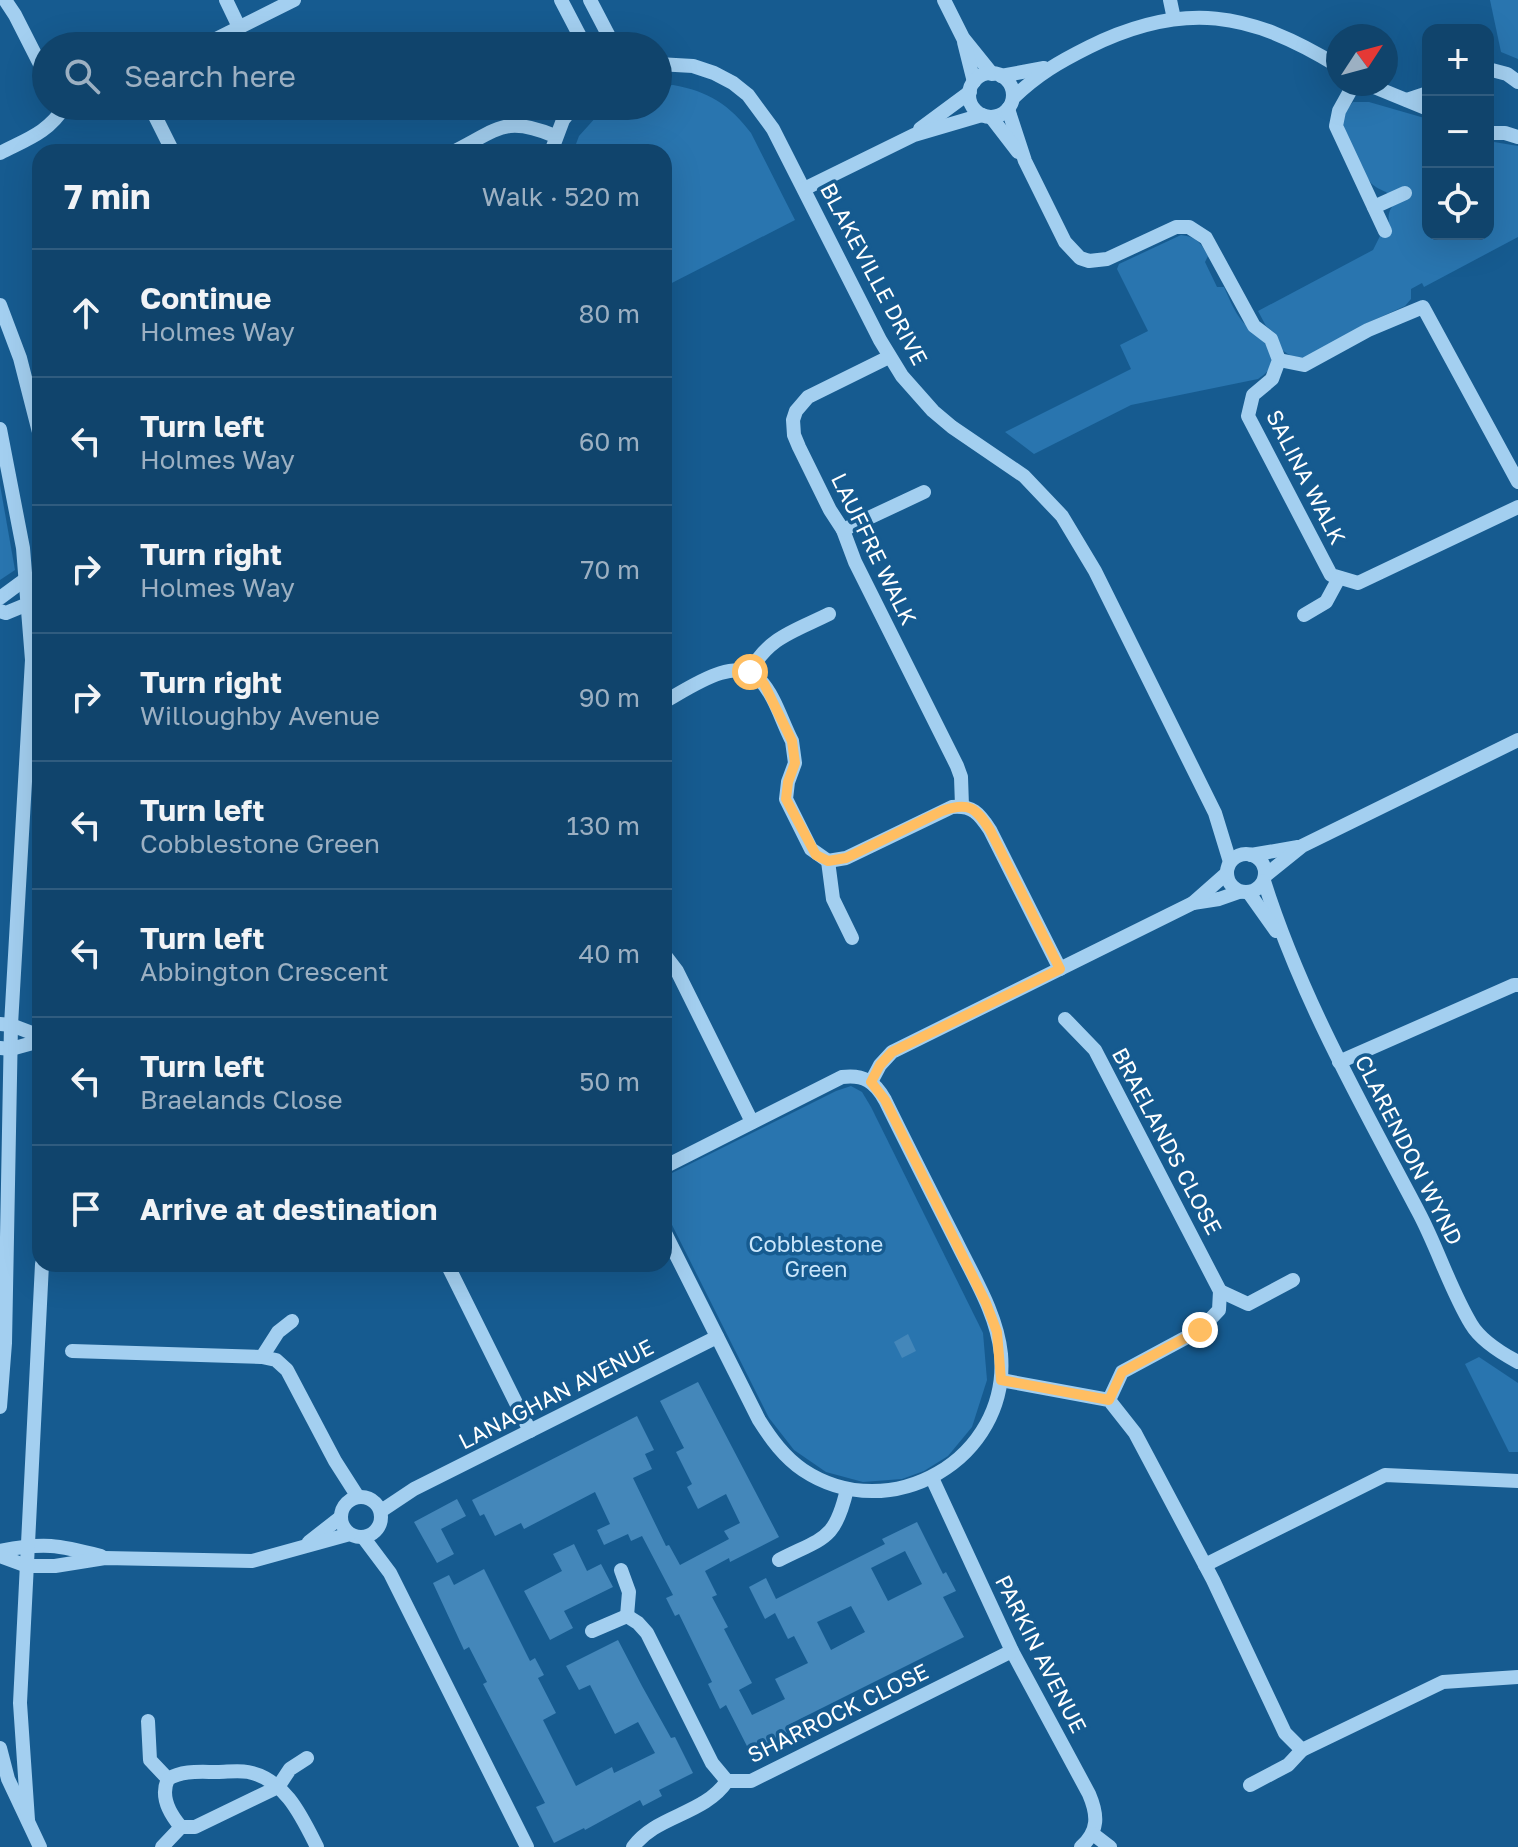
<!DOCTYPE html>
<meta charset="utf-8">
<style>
body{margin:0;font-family:"Golos Text",sans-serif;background:#194b72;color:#f1f3f6}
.controls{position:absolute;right:24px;top:24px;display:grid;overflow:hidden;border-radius:16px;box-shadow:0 8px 32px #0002}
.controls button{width:72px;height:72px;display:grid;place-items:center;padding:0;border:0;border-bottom:2px solid #305c7f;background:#10446c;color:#f1f3f6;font:40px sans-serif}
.compass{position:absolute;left:1326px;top:24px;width:72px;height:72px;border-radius:50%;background:#10446c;box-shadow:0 8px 32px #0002;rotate:54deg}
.stop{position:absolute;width:24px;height:24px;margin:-18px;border:6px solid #ffbe62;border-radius:50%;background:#fff}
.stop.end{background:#ffbe62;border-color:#fff;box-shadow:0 2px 8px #0008}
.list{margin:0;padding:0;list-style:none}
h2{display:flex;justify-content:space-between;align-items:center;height:104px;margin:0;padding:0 32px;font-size:34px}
h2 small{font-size:26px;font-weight:400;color:#9cb0c2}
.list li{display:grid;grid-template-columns:52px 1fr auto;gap:24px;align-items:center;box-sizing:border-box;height:128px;padding:0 32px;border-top:2px solid #305c7f}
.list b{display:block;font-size:30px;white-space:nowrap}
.list p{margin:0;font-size:26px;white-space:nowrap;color:#9cb0c2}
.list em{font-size:26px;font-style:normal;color:#9cb0c2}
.icon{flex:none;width:44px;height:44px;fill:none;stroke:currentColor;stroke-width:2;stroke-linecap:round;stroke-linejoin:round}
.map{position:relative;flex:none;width:1518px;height:1847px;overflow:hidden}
.search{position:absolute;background:#10446c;box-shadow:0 8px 32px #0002;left:32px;top:32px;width:640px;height:88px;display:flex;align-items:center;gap:20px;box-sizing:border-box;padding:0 28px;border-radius:44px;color:#9cb0c2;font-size:30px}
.panel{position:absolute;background:#10446c;box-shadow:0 8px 32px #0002;left:32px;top:144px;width:640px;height:1128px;border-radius:24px}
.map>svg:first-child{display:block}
.green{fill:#2975af}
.building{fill:#4487ba;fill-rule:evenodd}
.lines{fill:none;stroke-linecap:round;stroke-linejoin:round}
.minor{stroke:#a3cff0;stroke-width:14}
.route{stroke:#ffbe62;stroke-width:10}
.labels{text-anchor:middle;stroke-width:7;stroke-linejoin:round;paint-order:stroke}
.street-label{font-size:22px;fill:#fff;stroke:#165b90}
.park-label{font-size:22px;fill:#cae6fb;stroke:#165b90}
</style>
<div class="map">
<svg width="1518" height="1847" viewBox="0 0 1518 1847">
<rect width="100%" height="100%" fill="#165b90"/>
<!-- green -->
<g class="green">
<polygon points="1490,0 1518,0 1518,59 1501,52"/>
<path d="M 673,85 C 708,91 730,105 751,133 L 795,220 L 664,287 L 664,152 L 573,152 L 579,136 L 606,106 L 658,106 L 658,86 Z"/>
<path d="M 1353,102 L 1369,102 L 1428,119 L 1428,234 L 1488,234 L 1488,141 L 1518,146 L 1518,237 L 1424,287 L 1422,283 L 1411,289 L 1411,299 L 1405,306 L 1365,324 L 1304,358 L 1291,356 L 1282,350 L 1276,334 L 1266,326 L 1258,311 L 1373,250 L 1380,236 L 1390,229 C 1388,218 1387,212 1395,203 C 1388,188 1381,193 1371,183 C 1362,172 1343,130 1341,117 Z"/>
<path d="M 1181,235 C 1197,237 1201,243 1208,256 L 1205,262 L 1217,287 L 1224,287 C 1229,298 1234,311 1242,321 C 1256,338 1294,355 1258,379 L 1131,405 L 1034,454 L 1005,432 L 1131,369 L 1120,345 L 1148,331 L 1117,269 L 1119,264 Z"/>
<polygon points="0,485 15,570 0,580"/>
<polygon points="851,1086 862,1092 871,1107 983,1333 987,1380 972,1427 948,1456 924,1471 902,1479 863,1482 826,1472 794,1450 769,1418 664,1209 664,1180 672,1173 836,1091"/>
<polygon points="1479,1357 1518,1383 1518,1452 1509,1452 1465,1364"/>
</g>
<!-- building -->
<g class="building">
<polygon points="908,1334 916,1351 902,1358 894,1342"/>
<path d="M 698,1382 L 779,1537 L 730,1562 L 729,1558 L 705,1571 L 717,1595 L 712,1597 L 728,1627 L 724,1629 L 752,1683 L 739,1690 L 752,1715 L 785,1699 L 775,1679 L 808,1663 L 794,1636 L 788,1639 L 775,1613 L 765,1619 L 749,1587 L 766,1578 L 776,1599 L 885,1544 L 882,1539 L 917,1522 L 943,1574 L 946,1572 L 956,1591 L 943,1597 L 964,1637 L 786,1726 L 789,1732 L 750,1752 L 726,1705 L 720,1709 L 708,1684 L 712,1682 L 679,1614 L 675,1616 L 666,1598 L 673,1595 L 642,1536 L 631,1541 L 628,1534 L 604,1545 L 597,1530 L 610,1524 L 595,1492 L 524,1529 L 521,1523 L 495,1536 L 484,1514 L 480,1516 L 472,1500 L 637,1416 L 654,1450 L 645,1454 L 652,1469 L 633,1478 L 666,1546 L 669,1545 L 680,1565 L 729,1539 L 724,1531 L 740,1523 L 726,1494 L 698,1509 L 687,1487 L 692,1484 L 676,1452 L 684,1448 L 660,1401 ZM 905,1551 L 922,1584 L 888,1601 L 871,1568 ZM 851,1606 L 865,1632 L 831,1650 L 817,1622 Z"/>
<polygon points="457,1499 466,1516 441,1529 454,1554 437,1563 414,1522"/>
<polygon points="574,1544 587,1571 601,1564 613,1587 564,1611 573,1628 550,1640 524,1591 562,1571 553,1554"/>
<polygon points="484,1569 530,1661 535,1658 544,1675 538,1678 556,1713 543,1720 576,1786 612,1767 614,1773 655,1753 638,1722 615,1734 590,1685 579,1690 566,1666 618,1640 642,1686 671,1738 675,1737 693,1773 659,1790 662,1796 643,1806 640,1800 585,1830 584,1828 554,1843 536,1807 545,1803 483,1684 487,1682 469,1647 464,1650 433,1583 449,1575 454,1585"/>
</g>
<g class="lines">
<!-- minor -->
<g class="minor">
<polyline points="5,0 15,15 46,76"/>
<polyline points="226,0 239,27"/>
<polyline points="561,0 585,46"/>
<polyline points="590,0 614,46"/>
<polyline points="944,0 963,38 992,74"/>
<polyline points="1170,0 1174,19"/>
<polyline points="964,42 974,82"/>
<polyline points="202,46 294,0"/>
<polyline points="658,64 693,66 714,73 733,83 748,95 773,129 880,340 902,376 933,411 952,427 1024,476 1062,516 1095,571 1215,813 1230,862"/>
<polyline points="1488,69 1507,74 1518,82"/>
<circle cx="991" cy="95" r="22"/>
<polyline points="1001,76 1044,68"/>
<polyline points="1354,84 1339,111 1336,126 1385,231"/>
<polyline points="1367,84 1428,109"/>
<path d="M 1013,98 C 1038,74 1059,62 1089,47 C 1184,0 1250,12 1338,66"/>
<polyline points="1407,100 1428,93"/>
<polyline points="150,106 173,152"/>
<polyline points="1008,109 1025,161 1065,242 1080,258 1089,261 1107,259 1176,227 1189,227 1206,238 1254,326 1271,339 1279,360 1272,379 1253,395 1248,416 1331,575 1358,583 1518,507"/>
<polyline points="991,117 1018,152"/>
<polyline points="920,129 970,92"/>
<polyline points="1488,133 1505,133 1518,137"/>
<path d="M 453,152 C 499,129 505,115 555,136"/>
<polyline points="551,152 563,120 574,106"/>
<path d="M 0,153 C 27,139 48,133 65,106"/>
<polyline points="804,189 914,135 982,115"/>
<polyline points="1374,207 1405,193"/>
<polyline points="0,305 20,358 40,436"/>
<polyline points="889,357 808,397 796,411 793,420 794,435 799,447 830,510 843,530 855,562 957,766 961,777 962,806"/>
<polyline points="1279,360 1304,365 1368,330 1423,307 1518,482"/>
<polyline points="0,429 23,548 32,660 11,1025 5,1343 0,1407"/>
<polyline points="843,530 924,492"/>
<polyline points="0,598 27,578"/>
<polyline points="0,611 6,613 40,599"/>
<polyline points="1304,615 1326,602 1339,578"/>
<path d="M 750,672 C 768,637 795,631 829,614"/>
<path d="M 664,702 C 688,689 737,653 760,680 C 775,696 782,722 792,741 L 795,763 L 788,782 L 786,799 L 811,849 L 828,861 L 846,858 L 952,807 C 972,805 979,813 990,830 L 1060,969"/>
<circle cx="1246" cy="873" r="19"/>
<polyline points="1251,855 1298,847"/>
<polyline points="828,861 833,899 852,938"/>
<polyline points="1266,875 1302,846 1518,740"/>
<path d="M 1264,881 C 1301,998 1362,1105 1419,1213 C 1438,1249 1450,1289 1471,1324 C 1481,1341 1501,1353 1518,1362"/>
<polyline points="1249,893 1276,931"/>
<polyline points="1193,903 1219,899 1239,892"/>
<polyline points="664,954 677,971 752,1122"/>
<polyline points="1065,1019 1095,1050 1220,1291 1219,1310 1200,1330 1122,1372 1109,1400"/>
<polyline points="0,1024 11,1025 40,1036"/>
<polyline points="0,1048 11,1049 40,1041"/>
<polyline points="1339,1062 1514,985 1518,985"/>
<polyline points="871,1082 880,1065 892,1052 1193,903 1227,873"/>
<path d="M 664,1167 L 842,1077 C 864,1074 875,1082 885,1100 C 908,1147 932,1194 956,1241 C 973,1276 997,1314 1001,1354 C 1010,1459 890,1528 803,1470 C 784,1457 771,1439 759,1420 L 664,1231"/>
<polyline points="447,1264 530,1431"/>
<polyline points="1220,1291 1248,1304 1293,1280"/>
<polyline points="72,1351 262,1357 276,1360 287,1370 335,1461 358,1497"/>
<polyline points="262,1357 278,1332 292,1321"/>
<polyline points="1001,1380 1109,1400 1135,1433 1213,1580 1285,1733 1302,1750"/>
<path d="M 932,1478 L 1012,1651 L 1089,1794 C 1098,1815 1099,1831 1081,1847"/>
<circle cx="361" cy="1517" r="20"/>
<polyline points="381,1511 414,1489 717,1337"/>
<polyline points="363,1537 390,1573 527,1847"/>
<polyline points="309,1542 341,1517"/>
<path d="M 0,1551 C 44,1542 58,1545 101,1556"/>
<polyline points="0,1556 27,1566 55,1566 105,1558 252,1561 350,1534"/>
<path d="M 779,1560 C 824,1537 835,1541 847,1489"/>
<polyline points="1205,1565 1385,1475 1518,1481"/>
<polyline points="621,1570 629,1592 627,1616"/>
<polyline points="592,1631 627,1616 638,1623 647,1633 712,1763 727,1781 751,1781 1012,1651"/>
<polyline points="148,1721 150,1760 168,1779"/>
<polyline points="0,1748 8,1779 40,1847"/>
<path d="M 307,1758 L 290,1769 L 278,1787 L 195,1827 L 181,1827 C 169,1813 160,1796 168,1779 C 183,1770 200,1772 217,1772 C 227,1772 238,1770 248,1772 C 285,1779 302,1817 317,1847"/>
<polyline points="1250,1785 1288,1765 1302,1750 1443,1682 1518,1677"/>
<polyline points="28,1820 20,1703 42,1264"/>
<polyline points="1093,1834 1110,1847"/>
<polyline points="162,1847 181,1827"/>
<path d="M 633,1847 C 656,1815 704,1815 727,1781"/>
</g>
</g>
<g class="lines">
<!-- route -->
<path class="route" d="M 750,672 L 764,684 L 792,741 L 795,763 L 788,782 L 786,799 L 816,855 L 828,861 L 846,858 L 942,811 C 969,801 976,808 990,830 L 1060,969 L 892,1052 L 880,1065 L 871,1082 L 885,1100 L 986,1303 L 997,1332 L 1001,1380 L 1109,1400 L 1122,1372 L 1200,1330"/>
</g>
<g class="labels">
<!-- street labels -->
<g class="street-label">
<text transform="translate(874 274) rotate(62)" y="8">BLAKEVILLE DRIVE</text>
<text transform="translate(1306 477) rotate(63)" y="8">SALINA WALK</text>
<text transform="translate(874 549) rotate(64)" y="8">LAUFFRE WALK</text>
<text transform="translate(1167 1141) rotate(62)" y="8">BRAELANDS CLOSE</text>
<text transform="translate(1409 1150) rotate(63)" y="8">CLARENDON WYND</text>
<text transform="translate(556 1394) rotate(-27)" y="8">LANAGHAN AVENUE</text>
<text transform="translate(1041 1654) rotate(63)" y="8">PARKIN AVENUE</text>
<text transform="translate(838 1713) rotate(-26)" y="8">SHARROCK CLOSE</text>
</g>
<!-- park labels -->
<g class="park-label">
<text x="816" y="1252">Cobblestone<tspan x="816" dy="25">Green</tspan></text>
</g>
</g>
</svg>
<div class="controls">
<button>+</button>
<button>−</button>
<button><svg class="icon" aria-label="locate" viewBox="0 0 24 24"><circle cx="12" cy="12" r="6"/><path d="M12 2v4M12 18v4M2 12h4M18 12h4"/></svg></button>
</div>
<svg class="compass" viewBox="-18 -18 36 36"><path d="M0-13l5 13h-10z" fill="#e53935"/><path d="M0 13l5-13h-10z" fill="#9cb0c2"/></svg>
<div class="stop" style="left:750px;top:672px"></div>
<div class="stop end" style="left:1200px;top:1330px"></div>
<div class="search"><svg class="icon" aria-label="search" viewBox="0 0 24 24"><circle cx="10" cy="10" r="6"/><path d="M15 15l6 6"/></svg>Search here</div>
<section class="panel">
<h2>7 min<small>Walk · 520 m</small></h2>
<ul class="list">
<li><svg class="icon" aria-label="ahead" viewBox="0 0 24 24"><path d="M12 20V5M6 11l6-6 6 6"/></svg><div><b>Continue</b><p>Holmes Way</p></div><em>80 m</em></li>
<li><svg class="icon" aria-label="left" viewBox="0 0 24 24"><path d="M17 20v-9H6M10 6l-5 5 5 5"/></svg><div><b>Turn left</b><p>Holmes Way</p></div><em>60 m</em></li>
<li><svg class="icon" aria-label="right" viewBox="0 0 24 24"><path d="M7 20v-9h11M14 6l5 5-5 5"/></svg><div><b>Turn right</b><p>Holmes Way</p></div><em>70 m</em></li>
<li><svg class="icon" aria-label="right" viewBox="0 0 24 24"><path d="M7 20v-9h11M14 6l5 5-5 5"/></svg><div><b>Turn right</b><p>Willoughby Avenue</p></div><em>90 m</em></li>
<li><svg class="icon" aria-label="left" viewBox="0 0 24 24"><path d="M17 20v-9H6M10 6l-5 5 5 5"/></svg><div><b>Turn left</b><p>Cobblestone Green</p></div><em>130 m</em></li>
<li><svg class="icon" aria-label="left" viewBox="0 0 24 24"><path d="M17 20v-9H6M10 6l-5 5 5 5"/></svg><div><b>Turn left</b><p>Abbington Crescent</p></div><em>40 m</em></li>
<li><svg class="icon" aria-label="left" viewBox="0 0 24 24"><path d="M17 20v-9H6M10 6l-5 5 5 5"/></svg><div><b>Turn left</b><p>Braelands Close</p></div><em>50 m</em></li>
<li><svg class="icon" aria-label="arrive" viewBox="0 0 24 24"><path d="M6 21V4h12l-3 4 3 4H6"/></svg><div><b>Arrive at destination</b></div></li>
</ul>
</section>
</div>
